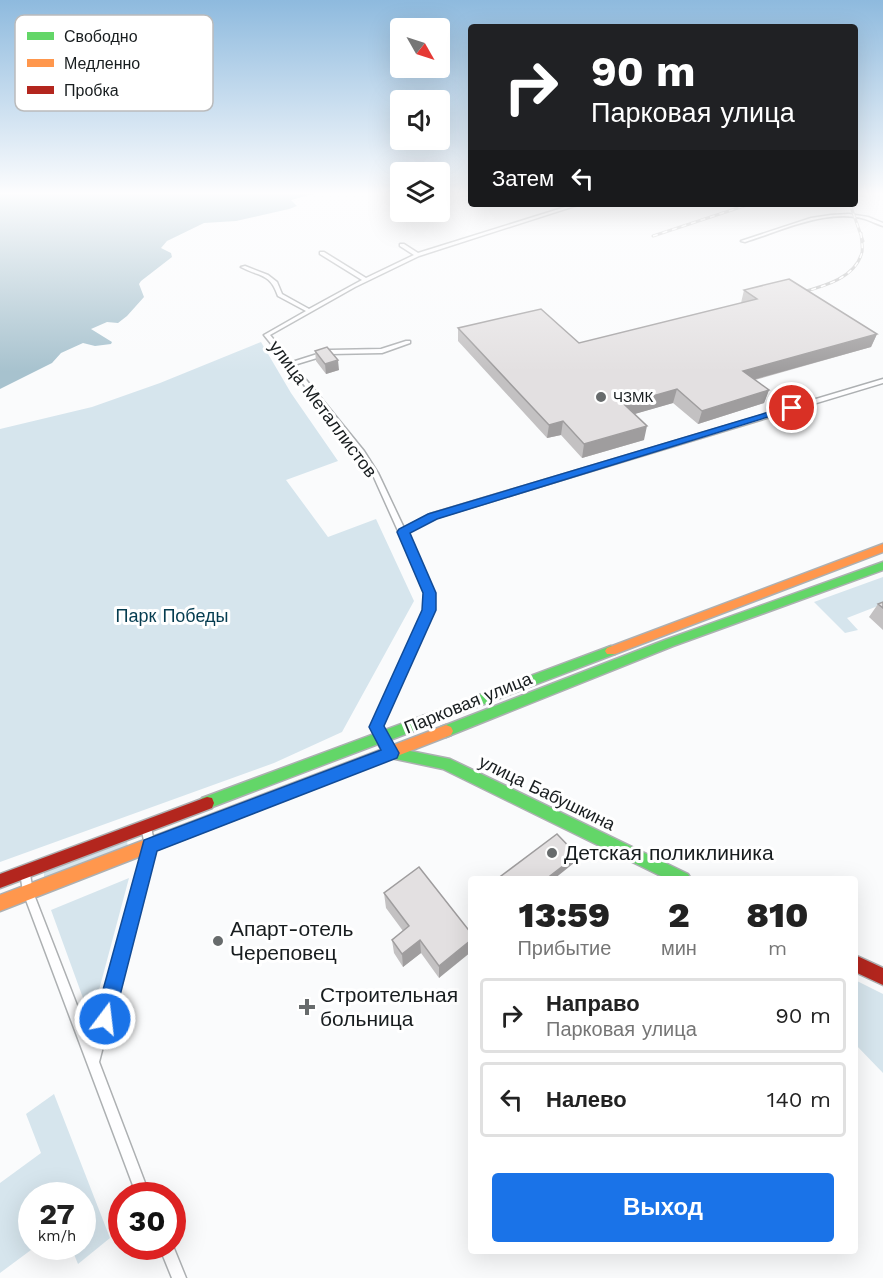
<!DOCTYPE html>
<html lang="ru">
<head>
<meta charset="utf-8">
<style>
	:root { --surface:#fff; --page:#f6f6f6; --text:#222; --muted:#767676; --line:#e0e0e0; --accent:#1a73e8 }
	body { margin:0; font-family:"Work Sans",sans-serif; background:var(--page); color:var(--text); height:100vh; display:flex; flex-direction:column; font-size:22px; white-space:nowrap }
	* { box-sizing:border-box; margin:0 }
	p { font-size:20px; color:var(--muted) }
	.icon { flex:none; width:33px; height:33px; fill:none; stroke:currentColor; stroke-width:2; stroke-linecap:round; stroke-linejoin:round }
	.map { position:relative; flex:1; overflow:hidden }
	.side { position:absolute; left:468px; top:876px; width:390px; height:378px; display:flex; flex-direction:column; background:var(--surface); border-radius:6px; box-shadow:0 6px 24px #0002 }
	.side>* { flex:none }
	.guide { position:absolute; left:468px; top:24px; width:390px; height:183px; border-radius:6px; box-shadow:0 6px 24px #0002; background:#202124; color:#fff; overflow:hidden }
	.needle { width:39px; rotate:129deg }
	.fabs { position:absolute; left:390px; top:18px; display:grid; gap:12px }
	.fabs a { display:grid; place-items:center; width:60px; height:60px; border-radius:6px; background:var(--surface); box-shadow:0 6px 24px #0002; font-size:30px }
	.speed { position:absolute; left:18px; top:1182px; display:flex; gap:12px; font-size:30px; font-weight:700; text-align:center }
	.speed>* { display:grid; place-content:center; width:78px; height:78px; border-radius:50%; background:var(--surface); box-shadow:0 6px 24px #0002; line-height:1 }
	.speed small { font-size:15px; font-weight:400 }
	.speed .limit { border:9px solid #d22; background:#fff; color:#111 }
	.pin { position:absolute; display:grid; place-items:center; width:51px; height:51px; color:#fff; margin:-26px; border:3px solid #fff; border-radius:50%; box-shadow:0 2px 6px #0007 }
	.me { position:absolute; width:66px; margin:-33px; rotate:15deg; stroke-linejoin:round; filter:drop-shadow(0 0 4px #0008) }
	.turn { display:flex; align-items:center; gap:21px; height:126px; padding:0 24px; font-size:27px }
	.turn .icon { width:78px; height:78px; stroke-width:2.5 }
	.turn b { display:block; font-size:42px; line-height:51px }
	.then { display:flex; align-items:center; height:57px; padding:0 24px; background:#0003; gap:12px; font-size:22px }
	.eta { display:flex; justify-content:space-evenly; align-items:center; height:102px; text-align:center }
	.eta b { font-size:36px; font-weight:800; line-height:42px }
	.button { display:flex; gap:12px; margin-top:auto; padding:12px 24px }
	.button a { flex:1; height:69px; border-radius:6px; background:var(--accent); color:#fff; font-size:24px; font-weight:800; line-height:69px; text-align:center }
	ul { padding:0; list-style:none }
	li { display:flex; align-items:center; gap:18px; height:75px; margin:0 12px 9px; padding:0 12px; border:3px solid var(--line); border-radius:6px }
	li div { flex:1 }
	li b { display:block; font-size:22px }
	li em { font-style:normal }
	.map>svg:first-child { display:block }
	.green { fill:#d6e5ed }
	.water { fill:#a7c2ce }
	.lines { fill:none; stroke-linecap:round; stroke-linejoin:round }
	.street-casing { stroke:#adb0b2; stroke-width:3 }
	.fast-casing { stroke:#adb0b2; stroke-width:3 }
	.slow-casing { stroke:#adb0b2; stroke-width:3 }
	.jam-casing { stroke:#adb0b2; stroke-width:3 }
	.street { fill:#fefeff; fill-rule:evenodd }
	.fast { fill:#63d668; fill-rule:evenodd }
	.slow { fill:#ff974d; fill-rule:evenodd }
	.jam { fill:#b3261e; fill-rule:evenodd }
	.rail-casing { stroke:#bebfbf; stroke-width:3 }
	.rail { stroke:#fff; stroke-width:1.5; stroke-dasharray:5; stroke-linecap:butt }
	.wall { fill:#c3c1c2 }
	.shaded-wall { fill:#9f9d9e }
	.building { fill:#e3e0e1; stroke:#9f9d9e; stroke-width:1.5 }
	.route { fill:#1a73e8; stroke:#114b97; stroke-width:1.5 }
	.poi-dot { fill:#676b6c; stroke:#fff; stroke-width:2 }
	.labels { text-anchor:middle; stroke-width:6; stroke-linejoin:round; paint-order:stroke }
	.far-poi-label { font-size:15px; fill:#181d1f; stroke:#fff; text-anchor:start }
	.street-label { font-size:18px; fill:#181d1f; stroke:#fff }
	.park-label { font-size:18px; fill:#053c50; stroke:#fff }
	.near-poi-label { font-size:21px; fill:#181d1f; stroke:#fff; text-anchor:start }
	.key { fill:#fff; stroke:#babbbc; stroke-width:1.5 }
	.key-label { font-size:16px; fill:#181d1f }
</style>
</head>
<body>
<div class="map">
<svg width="883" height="1278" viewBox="0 0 883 1278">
	<rect width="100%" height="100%" fill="#fafbfc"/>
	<path class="green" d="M 261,342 L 291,393 L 338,461 L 286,480 L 328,537 L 376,519 L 414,601 L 342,732 L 274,763 L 0,862 L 0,429 L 92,407 L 160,383 Z
		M 883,577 L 883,604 L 847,618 L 858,630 L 845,633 L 814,602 Z
		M 127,841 L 128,847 L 44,879 L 44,872 Z
		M 129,878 L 91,1020 L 51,910 Z
		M 855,980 L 883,994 L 883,1073 L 855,1044 Z
		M 54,1094 L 110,1238 L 78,1264 L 71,1247 L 82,1246 L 82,1196 L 32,1196 L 32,1246 L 35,1247 L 0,1273 L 0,1183 L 41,1153 L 26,1114 Z"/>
	<path class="water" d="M 0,193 L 317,193 L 291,200 L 297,206 L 289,209 L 236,221 L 204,223 L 167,241 L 161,248 L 171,253 L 172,257 L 141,281 L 139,284 L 144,297 L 127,316 L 118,323 L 107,322 L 91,329 L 112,342 L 111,344 L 95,346 L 83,343 L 61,353 L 52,363 L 0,389 Z"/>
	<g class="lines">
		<g class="street-casing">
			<path id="street" d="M 575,204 L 581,204 L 419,256 L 355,287 L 270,335 L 292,362 L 330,350 L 381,349 L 406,341 L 410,341 L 410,343 L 382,353 L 330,354 L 294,365 L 364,451 L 378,473 L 404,528 L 430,514 L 883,379 L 883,383 L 436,518 L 406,533 L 434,593 L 433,610 L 381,727 L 386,737 L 384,740 L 381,741 L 378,740 L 371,727 L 425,610 L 426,593 L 372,473 L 358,452 L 264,335 L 306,311 L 278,296 C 270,272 259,277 241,267 L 245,266 L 268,275 L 277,282 L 282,294 L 309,309 L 362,280 L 320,254 L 320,252 L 324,252 L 366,278 L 414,255 L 400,246 L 400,244 L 404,244 L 418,253 Z
				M 849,214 L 868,217 L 883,223 L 883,226 C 877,224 871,221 865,219 C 827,208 781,231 745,242 L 741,241 L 811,218 L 831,215 Z
				M 146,821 L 150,823 L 155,846 L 99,1062 L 150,1196 L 137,1196 L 23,892 L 20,872 L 21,868 L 25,867 L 29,868 L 33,892 L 92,1044 L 145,846 L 141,826 L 142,823 Z
				M 172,1245 L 173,1246 L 186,1278 L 172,1278 L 159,1246 L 172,1246 Z"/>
		</g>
		<g class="fast-casing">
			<path id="fast" d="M 883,562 L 883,570 L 673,646 L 451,735 L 446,737 L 441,735 L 439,731 L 441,727 L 665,640 Z
				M 611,646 L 615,648 L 617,651 L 615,654 L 390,740 L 395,748 L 450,759 L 688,874 L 691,879 L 667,879 L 443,769 L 386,757 L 378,744 L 207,809 L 202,808 L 200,803 L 202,798 Z"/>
		</g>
		<g class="slow-casing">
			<path id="slow" d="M 883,544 L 883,552 L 615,654 L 607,654 L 605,651 L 607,648 Z
				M 446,725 L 451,727 L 453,731 L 451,735 L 0,911 L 0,895 Z"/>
		</g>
		<g class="jam-casing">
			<path id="jam" d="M 207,797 L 212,798 L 214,803 L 212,808 L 0,888 L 0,874 Z
				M 855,955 L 883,968 L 883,985 L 855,972 Z"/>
		</g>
		<use href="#street" class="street"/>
		<use href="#fast" class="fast"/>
		<use href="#slow" class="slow"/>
		<use href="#jam" class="jam"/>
		<g class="rail-casing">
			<path id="rail" d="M 850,204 L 863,241
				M 653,236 L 750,204
				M 792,295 C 816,288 855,281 862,252 C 863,246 861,239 861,233"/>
		</g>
		<use href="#rail" class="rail"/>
	</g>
	<path class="wall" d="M 744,290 L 877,334 L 871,347 L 755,380 L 769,390 L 764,403 L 698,424 L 673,403 L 634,414 L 644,440 L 582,458 L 561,435 L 547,438 L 458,341 L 458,328 L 579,343 L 741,303 Z
		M 315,351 L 339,370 L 326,374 L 316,361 Z
		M 883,602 L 883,630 L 869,617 L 878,604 Z
		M 384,893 L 471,933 L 439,978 L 421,953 L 403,967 L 394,953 L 392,940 L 403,931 L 386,908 Z
		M 471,898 L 471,909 L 469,907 L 470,899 Z"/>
	<path class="shaded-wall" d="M 877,334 L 871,347 L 738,384 L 743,371 Z
		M 338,360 L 339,370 L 326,374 L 325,364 Z
		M 677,389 L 673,403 L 621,418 L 624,404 Z
		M 769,390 L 764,403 L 698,424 L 702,411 Z
		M 563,421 L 561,435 L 547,438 L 549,425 Z
		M 647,426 L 644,440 L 582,458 L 584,444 Z
		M 577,855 L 574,863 L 554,879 L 546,879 Z
		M 420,940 L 421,953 L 403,967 L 402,954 Z
		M 471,940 L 471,952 L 439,978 L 439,966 Z"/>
	<path class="building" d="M 789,279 L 877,334 L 743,371 L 769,390 L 702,411 L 677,389 L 624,404 L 647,426 L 584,444 L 563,421 L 549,425 L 458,328 L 541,309 L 579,343 L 757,299 L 744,290 Z
		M 327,347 L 338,360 L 325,364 L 315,351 Z
		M 883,602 L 883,608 L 878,604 Z
		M 557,834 L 577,855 L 546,879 L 497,879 Z
		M 419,867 L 471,933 L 471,940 L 439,966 L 420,940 L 402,954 L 392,940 L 409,926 L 384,893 Z"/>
	<linearGradient id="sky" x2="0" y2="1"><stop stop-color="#8ebade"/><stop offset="0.52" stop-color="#fdfdfe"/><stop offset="1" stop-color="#fdfdfe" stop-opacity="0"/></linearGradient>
	<rect width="883" height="372" fill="url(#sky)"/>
	<path class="route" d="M 789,406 L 797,408 L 437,519 L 410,533 L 436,593 L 436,610 L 384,726 L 399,753 L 397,758 L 157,851 L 114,1019 L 111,1026 L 105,1029 L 98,1026 L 95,1019 L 144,840 L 381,750 L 369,727 L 422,610 L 423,593 L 397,532 L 399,529 L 428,514 Z"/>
	<g class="poi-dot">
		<circle cx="601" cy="397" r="6"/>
		<circle cx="552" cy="853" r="6"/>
		<circle cx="218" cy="941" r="6"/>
		<path d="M304 998h6v6h6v6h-6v6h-6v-6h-6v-6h6z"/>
	</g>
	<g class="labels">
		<g class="far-poi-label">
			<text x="613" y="402">ЧЗМК</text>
		</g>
		<g class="street-label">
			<text transform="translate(323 409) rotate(53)" y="6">улица Металлистов</text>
			<text transform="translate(468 703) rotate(-22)" y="6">Парковая улица</text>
			<text transform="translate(547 793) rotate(26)" y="6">улица Бабушкина</text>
		</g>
		<g class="park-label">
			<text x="172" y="622">Парк Победы</text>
		</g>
		<g class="near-poi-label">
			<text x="564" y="860">Детская поликлиника</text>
			<text x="230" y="936">Апарт-отель<tspan x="230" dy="24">Череповец</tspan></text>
			<text x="320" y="1002">Строительная<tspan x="320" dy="24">больница</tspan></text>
		</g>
	</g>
	<rect x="15" y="15" width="198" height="96" rx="9" class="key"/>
	<rect x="27" y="32" width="27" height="8" fill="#63d668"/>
	<rect x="27" y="59" width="27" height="8" fill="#ff974d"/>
	<rect x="27" y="86" width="27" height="8" fill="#b3261e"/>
	<g class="key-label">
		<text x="64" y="42">Свободно</text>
		<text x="64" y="69">Медленно</text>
		<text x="64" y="96">Пробка</text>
	</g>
</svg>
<div class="fabs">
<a><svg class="needle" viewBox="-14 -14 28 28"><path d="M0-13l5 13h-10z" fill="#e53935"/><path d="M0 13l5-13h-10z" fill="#767676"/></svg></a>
<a><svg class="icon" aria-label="sound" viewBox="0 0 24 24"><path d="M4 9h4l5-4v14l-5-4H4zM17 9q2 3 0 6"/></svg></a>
<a><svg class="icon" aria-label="layers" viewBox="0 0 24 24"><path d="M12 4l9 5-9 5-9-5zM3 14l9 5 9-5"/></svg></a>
</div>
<div class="speed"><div>27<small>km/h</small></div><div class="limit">30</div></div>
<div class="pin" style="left:792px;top:408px;background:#d93025"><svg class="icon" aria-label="arrive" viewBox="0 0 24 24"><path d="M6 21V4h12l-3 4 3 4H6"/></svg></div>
<svg class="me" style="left:105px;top:1019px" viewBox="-20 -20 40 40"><circle r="17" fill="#1a73e8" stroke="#fff" stroke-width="3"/><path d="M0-11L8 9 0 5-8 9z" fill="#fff"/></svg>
<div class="guide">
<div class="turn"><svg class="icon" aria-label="right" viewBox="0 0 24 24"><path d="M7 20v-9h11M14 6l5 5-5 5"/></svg><div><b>90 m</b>Парковая улица</div></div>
<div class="then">Затем<svg class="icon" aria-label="left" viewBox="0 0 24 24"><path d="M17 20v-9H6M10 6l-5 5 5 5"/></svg></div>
</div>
<section class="side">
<div class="eta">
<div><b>13:59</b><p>Прибытие</p></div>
<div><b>2</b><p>мин</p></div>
<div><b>810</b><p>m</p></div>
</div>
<ul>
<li><svg class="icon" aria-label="right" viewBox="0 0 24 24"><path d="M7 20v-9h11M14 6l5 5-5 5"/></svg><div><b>Направо</b><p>Парковая улица</p></div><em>90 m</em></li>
<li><svg class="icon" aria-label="left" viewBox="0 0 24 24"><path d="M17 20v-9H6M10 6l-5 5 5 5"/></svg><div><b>Налево</b></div><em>140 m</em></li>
</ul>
<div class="button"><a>Выход</a></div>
</section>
</div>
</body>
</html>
